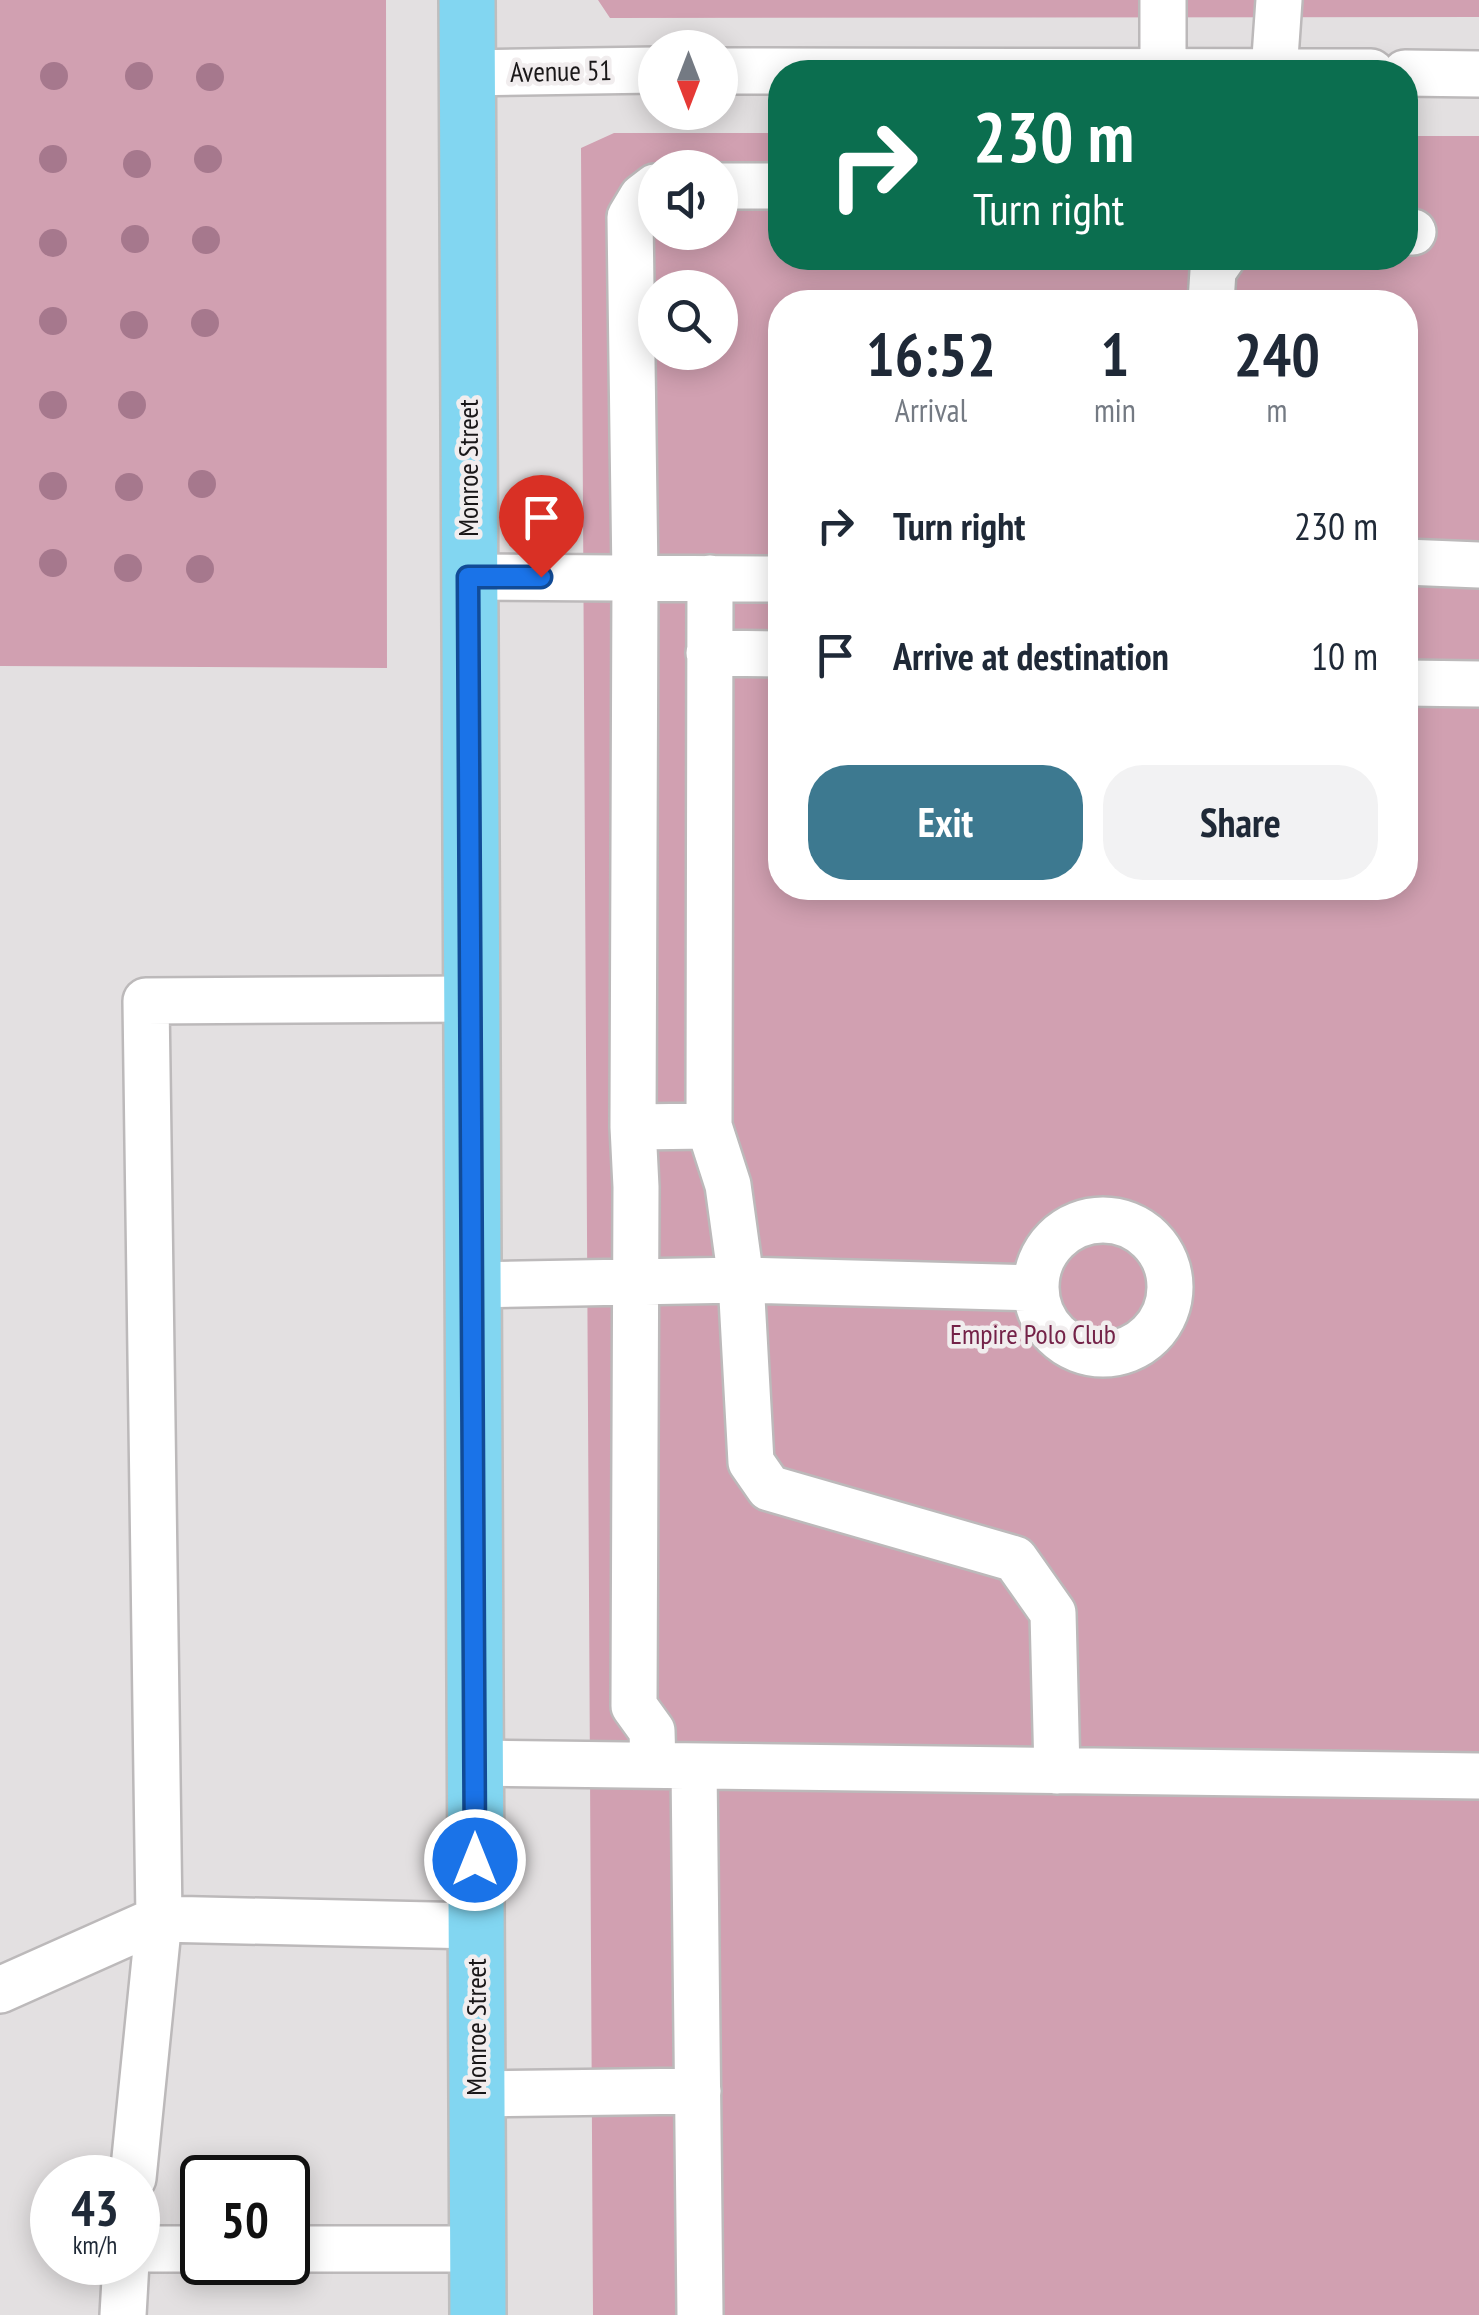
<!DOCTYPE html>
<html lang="en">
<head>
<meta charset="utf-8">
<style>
	:root { --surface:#fff; --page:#f2f2f3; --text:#1f2937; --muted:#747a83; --accent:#3d7990 }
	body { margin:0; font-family:"PT Sans Narrow",sans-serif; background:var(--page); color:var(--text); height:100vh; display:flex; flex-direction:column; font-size:38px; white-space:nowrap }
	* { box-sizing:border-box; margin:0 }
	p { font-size:32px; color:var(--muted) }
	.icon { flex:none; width:55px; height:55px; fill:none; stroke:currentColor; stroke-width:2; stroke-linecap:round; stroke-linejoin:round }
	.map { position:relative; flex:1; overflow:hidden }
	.side { position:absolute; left:768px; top:290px; width:650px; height:610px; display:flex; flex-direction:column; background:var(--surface); border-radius:40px; box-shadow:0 5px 25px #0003 }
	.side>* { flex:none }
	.hud { position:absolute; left:768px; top:60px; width:650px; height:210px; border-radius:40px; box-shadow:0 5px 25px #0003; background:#0b6e4f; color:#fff; overflow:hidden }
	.needle { width:65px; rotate:180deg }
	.fabs { position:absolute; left:638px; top:30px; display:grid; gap:20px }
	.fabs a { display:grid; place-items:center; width:100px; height:100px; border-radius:50%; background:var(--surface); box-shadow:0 5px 25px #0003; font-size:50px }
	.speed { position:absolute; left:30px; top:2155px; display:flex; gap:20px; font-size:50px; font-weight:700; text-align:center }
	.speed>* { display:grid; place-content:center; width:130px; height:130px; border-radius:50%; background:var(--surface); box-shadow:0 5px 25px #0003; line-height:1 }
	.speed small { font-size:25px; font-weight:400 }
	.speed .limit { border:5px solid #111; border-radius:15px; background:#fff; color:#111 }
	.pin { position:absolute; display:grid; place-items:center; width:85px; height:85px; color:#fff; margin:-102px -42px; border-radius:50% 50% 50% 0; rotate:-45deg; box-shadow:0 0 10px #0007 }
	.pin .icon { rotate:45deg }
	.me { position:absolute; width:110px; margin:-55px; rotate:0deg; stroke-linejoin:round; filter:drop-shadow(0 0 8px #0008) }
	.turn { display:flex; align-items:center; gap:35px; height:210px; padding:0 40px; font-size:45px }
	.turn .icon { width:130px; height:130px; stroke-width:2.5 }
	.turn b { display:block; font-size:70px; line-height:85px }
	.eta { display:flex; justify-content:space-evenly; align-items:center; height:170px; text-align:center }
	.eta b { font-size:60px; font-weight:600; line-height:70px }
	.action { display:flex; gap:20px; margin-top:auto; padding:20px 40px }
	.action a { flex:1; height:115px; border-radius:40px; background:var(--accent); color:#fff; font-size:40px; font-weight:600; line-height:115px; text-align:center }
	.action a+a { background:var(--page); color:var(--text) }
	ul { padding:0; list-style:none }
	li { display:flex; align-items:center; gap:30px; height:130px; padding:0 40px }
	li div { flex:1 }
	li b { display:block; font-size:38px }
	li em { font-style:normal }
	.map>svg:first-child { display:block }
	.green { fill:#d1a0b1; fill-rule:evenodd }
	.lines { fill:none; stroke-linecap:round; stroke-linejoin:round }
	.minor-casing { stroke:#bcb9ba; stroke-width:50 }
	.major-casing { stroke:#bfbebe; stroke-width:60 }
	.minor { stroke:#fff; stroke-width:45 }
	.major { stroke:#82d6f1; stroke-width:55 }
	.tree { fill:#a6788d }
	.route-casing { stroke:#114b97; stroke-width:25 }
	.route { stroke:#1a73e8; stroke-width:18 }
	.labels { text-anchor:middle; stroke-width:9; stroke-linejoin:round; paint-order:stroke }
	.street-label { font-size:28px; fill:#191718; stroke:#f1edee }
	.park-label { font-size:28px; fill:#742248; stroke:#f1edee }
</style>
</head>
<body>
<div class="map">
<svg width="1479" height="2315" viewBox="0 0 1479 2315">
	<rect width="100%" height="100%" fill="#e3e0e1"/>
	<path class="green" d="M 0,0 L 386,0 L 387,668 L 0,666 Z
		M 598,0 L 1479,0 L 1479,17 L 610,18 Z
		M 614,133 L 780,133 L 780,258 L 1405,258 L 1405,136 L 1479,136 L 1479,2315 L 593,2315 L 581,148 ZM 655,168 L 720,168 L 720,232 L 655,232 ZM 655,288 L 720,288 L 720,352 L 655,352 ZM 780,302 L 1405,302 L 1405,888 L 780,888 Z"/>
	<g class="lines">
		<g class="minor-casing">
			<path id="minor" d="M 1163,0 L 1163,71
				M 720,71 L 1371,72
				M 1274,72 L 1279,0
				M 466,73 L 655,70
				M 1405,73 L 1479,74
				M 720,186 L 780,186
				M 655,187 L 642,197 L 630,217 L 635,577 L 633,1127 L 709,1126
				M 1405,232 L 1413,232
				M 1211,302 L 1213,271 L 1222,258
				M 1405,562 L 1479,565
				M 468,577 L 780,579
				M 710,578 L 709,1126 L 728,1185 L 741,1280 L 751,1462 L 769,1488 L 1015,1559 L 1053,1613 L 1057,1771
				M 709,653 L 780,654
				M 1405,683 L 1479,684
				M 633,1127 L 636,1187 L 634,1706 L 652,1731 L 653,1765
				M1036 1287a67 67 0 1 1 134 0a67 67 0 1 1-134 0Z
				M 472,1285 L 741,1280 L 1036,1288
				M 475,1763 L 1479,1776
				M 694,1766 L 700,2315
				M 0,1990 L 159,1919 L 146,1001 L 471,999
				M 476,2094 L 698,2091
				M 133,2178 L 159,1919 L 476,1926
				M 138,2249 L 202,2249
				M 288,2249 L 477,2249
				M 123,2315 L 126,2262"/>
		</g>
		<g class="major-casing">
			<path id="major" d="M 467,0 L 478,2315"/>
		</g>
		<use href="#minor" class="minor"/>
		<use href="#major" class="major"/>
	</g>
	<g class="tree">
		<circle cx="54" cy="76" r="14"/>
		<circle cx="139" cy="76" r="14"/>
		<circle cx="210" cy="77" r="14"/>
		<circle cx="53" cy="159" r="14"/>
		<circle cx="208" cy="159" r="14"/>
		<circle cx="137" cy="164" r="14"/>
		<circle cx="135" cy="239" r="14"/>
		<circle cx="206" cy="240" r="14"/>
		<circle cx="53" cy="243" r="14"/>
		<circle cx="53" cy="321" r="14"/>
		<circle cx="205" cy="323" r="14"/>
		<circle cx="134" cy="325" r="14"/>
		<circle cx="53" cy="405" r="14"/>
		<circle cx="132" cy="405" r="14"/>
		<circle cx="202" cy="484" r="14"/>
		<circle cx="53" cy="486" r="14"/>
		<circle cx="129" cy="487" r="14"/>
		<circle cx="53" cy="563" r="14"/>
		<circle cx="128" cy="568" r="14"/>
		<circle cx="200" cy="569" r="14"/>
	</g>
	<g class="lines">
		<g class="route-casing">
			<path id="route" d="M 475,1860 L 468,577 L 541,577"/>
		</g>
		<use href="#route" class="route"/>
	</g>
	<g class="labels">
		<g class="street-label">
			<text transform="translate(561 71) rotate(-1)" y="10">Avenue 51</text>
			<text transform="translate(468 468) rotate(-90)" y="10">Monroe Street</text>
			<text transform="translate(476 2027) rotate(-90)" y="10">Monroe Street</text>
		</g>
		<g class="park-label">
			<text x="1033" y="1344">Empire Polo Club</text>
		</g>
	</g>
</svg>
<div class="fabs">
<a><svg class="needle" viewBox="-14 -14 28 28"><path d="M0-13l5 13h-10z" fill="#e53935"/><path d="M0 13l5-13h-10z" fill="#747a83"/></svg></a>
<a><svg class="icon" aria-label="sound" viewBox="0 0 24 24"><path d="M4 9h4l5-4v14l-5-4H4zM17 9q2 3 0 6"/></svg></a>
<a><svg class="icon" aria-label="search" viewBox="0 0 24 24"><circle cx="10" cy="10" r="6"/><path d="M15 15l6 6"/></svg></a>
</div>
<div class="speed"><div>43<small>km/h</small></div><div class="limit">50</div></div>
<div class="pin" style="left:541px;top:577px;background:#d93025"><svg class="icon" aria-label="arrive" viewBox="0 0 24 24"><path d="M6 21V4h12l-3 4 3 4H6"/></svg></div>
<svg class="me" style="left:475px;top:1860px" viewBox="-20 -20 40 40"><circle r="17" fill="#1a73e8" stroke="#fff" stroke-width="3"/><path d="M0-11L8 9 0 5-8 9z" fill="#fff"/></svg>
<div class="hud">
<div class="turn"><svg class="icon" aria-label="right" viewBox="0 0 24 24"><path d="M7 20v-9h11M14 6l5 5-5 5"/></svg><div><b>230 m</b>Turn right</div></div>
</div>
<section class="side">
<div class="eta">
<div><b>16:52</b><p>Arrival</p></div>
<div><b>1</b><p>min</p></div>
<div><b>240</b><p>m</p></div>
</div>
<ul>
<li><svg class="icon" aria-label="right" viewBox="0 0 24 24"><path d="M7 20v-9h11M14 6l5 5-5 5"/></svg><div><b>Turn right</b></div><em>230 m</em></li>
<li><svg class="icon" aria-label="arrive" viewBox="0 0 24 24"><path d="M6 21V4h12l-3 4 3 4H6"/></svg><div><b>Arrive at destination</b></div><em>10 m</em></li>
</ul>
<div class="action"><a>Exit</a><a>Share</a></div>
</section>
</div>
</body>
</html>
